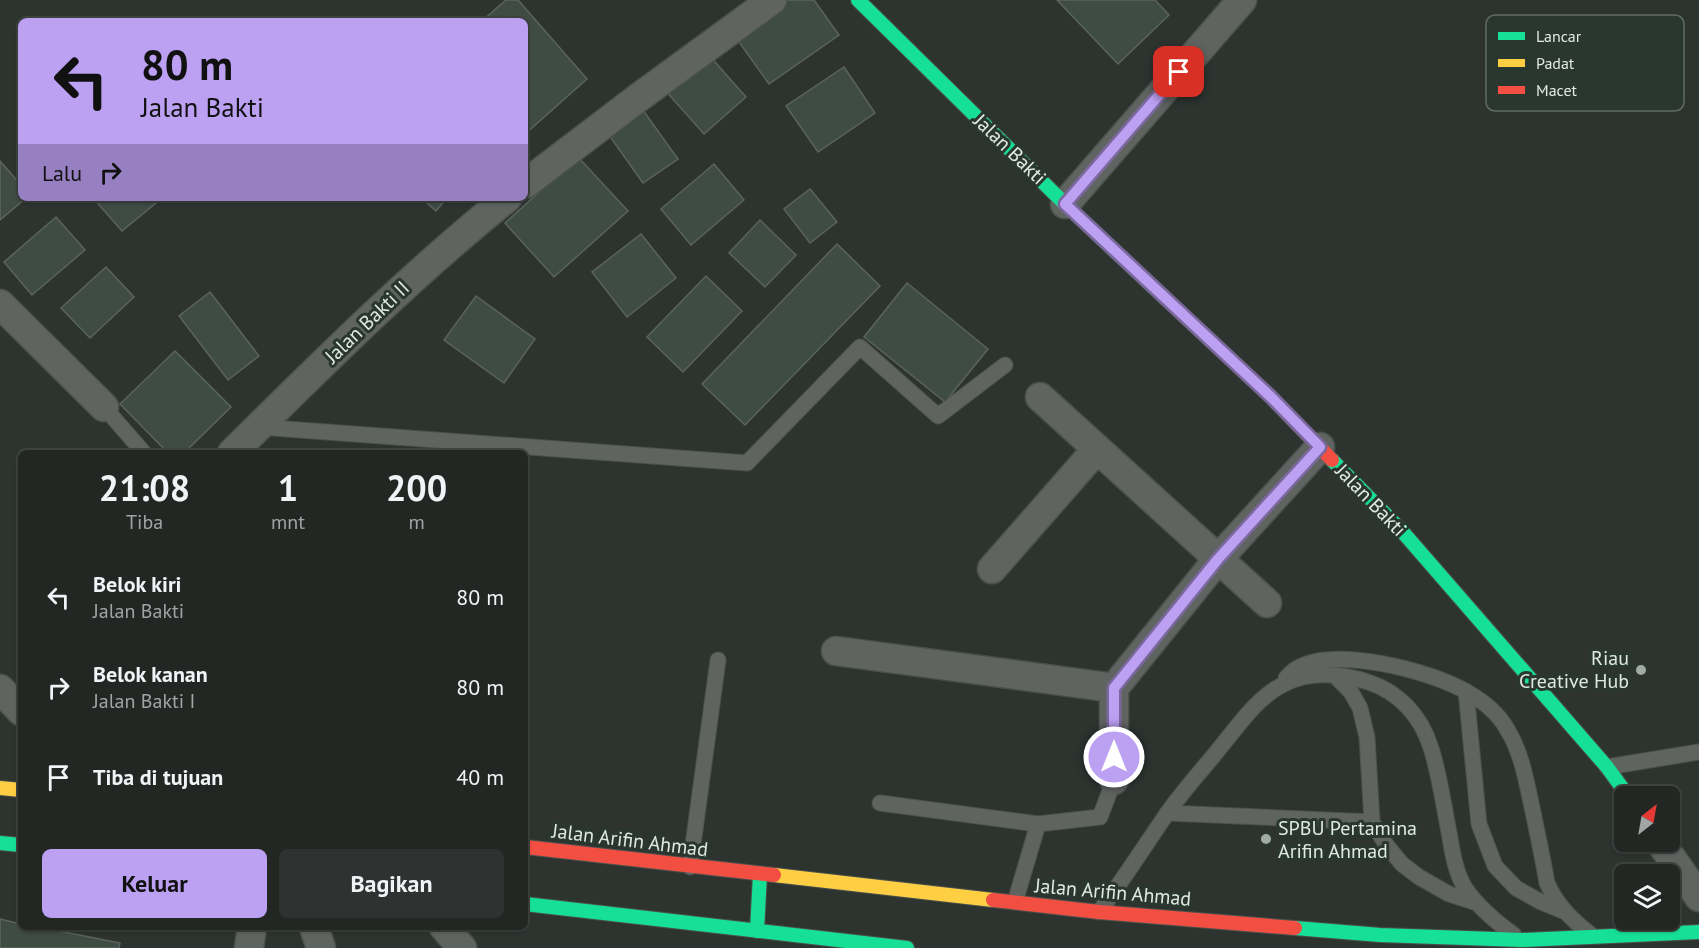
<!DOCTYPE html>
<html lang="id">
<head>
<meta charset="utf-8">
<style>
	:root { --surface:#222724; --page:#2e3331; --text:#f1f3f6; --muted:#a2a5a6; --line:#3f4441; --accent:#bca0f2 }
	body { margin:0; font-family:"PT Sans",sans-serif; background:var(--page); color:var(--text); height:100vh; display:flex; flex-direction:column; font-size:22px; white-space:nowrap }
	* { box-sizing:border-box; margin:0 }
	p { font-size:20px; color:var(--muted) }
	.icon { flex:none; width:33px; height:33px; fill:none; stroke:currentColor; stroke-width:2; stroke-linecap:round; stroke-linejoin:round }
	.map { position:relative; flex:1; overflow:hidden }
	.drawer { position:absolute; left:18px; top:450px; width:510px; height:480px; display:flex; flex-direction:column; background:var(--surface); border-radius:9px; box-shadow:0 2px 4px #0004,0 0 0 2px var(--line) }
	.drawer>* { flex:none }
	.banner { position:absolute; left:18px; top:18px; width:510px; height:183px; border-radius:9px; box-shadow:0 2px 4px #0004,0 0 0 2px var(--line); background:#bca0f2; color:#111; overflow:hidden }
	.needle { width:39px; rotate:31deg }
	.fabs { position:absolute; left:1614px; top:786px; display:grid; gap:12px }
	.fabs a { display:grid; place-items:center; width:66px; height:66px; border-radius:9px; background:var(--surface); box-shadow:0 2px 4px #0004,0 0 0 2px var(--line); font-size:30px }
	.pin { position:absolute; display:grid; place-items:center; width:51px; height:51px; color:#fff; margin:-26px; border-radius:12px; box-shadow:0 3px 9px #0006 }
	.me { position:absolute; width:66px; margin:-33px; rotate:0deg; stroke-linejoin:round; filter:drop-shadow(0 0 4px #0008) }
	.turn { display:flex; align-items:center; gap:21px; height:126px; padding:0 24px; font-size:27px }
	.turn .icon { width:78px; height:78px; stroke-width:2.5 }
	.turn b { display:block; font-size:42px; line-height:51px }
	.then { display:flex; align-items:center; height:57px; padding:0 24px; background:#0003; gap:12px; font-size:22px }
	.eta { display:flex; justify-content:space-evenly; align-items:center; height:102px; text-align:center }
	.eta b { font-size:36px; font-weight:800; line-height:42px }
	.action { display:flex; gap:12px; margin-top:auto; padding:12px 24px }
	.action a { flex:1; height:69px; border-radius:9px; background:var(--accent); color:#111; font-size:24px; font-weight:800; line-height:69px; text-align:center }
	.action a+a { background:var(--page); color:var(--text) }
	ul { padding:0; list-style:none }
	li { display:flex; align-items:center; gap:18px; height:90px; padding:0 24px }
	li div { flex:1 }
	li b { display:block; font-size:22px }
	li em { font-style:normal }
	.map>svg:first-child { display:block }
	.building { fill:#3e4c44; stroke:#5c635f; stroke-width:1.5 }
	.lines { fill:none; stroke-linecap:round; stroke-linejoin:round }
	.lane-casing { stroke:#4a514d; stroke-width:17 }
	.street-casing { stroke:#4a514d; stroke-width:31 }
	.fast-casing { stroke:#4a514d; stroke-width:16 }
	.slow-casing { stroke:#4a514d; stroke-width:16 }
	.jam-casing { stroke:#4a514d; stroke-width:16 }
	.lane { stroke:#606461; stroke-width:15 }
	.street { stroke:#606461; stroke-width:28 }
	.fast { stroke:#16e098; stroke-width:14 }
	.slow { stroke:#ffcf43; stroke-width:14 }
	.jam { stroke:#f24e42; stroke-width:14 }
	.route-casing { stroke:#7a689d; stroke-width:15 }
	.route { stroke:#bca0f2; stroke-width:10 }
	.poi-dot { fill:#a1aaa4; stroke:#2a372f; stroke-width:2 }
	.labels { text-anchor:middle; stroke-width:6; stroke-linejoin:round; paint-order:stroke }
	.street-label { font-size:20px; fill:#e0e9e3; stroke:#2a372f }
	.poi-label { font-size:20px; fill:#e0e9e3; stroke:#2a372f; text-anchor:end }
	.key { fill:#2a372f; stroke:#616c65; stroke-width:1.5 }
	.key-label { font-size:16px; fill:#e0e9e3 }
</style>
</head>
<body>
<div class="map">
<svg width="1699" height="948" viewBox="0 0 1699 948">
	<rect width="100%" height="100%" fill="#2d3430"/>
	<path class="building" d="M 506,0 L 518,0 L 587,79 L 525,134 L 525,21 L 482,21 Z
		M 784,0 L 814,0 L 839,35 L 769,84 L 734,35 Z
		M 1057,0 L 1155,0 L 1169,15 L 1118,64 Z
		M 707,53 L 746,97 L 704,134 L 664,89 Z
		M 844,67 L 875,113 L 818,152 L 786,106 Z
		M 640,106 L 678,159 L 643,183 L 606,131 Z
		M 578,157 L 628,211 L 554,277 L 505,223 Z
		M 0,161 L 21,185 L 21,198 L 26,198 L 0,220 Z
		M 714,164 L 744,200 L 691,245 L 661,209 Z
		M 810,189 L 837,222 L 810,243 L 784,209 Z
		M 93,198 L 162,198 L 122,231 Z
		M 421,198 L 447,198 L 436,211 Z
		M 56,217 L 85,250 L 32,295 L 4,262 Z
		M 760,220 L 796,255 L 765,287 L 729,253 Z
		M 641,234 L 676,278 L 627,317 L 592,272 Z
		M 837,244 L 880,286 L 745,425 L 702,384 Z
		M 106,267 L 134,297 L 90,338 L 61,308 Z
		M 706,276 L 742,311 L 683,372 L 647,337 Z
		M 907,283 L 988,349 L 945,402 L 864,337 Z
		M 210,292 L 259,356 L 228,380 L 179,316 Z
		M 476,296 L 535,339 L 504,383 L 444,340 Z
		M 175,351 L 231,407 L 184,453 L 168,453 L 120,404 Z
		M 0,919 L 21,924 L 21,927 L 39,927 L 120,943 L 119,948 L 0,948 Z"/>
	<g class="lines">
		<g class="lane-casing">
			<path id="lane" d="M 104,407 L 144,453
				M 259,427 L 747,463 L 860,347 L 938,416 L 1005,365
				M 1334,675 L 1351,692 L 1360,708 L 1367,737 L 1372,822 L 1387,846 L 1402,864 L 1419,877 L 1449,894 L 1477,903
				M 1286,678 C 1289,675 1292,671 1296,669 C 1334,645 1431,671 1467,692 C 1483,701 1498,713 1507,729 C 1520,750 1525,774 1530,798 C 1536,826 1542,854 1547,883 C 1557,905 1571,919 1590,934
				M 1466,691 L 1479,824 L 1495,866 L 1516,888 L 1541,902 L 1563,911
				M 1607,767 L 1699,752
				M 880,803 L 1038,824 L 1100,817 L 1114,780
				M 1167,813 L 1372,822
				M 690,867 L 718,660
				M 1015,902 L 1038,824
				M 1099,912 C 1123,880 1144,847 1166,815 C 1183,790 1205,767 1223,744 C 1241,722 1258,697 1284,684 C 1309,671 1341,673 1368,682 C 1399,692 1421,716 1431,748 C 1439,773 1443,801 1448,827 C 1452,848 1454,870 1465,888 C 1478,907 1496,922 1514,935"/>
		</g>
		<g class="street-casing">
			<path id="street" d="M 525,184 L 638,98 L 772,0
				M 1065,204 L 1242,0
				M 0,304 L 104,407
				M 1040,397 L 1267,603
				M 232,453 C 321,365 410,276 507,198
				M 992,569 L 1097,449
				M 836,651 L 1114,688 L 1218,559 L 1320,447
				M 1114,688 L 1114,780
				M 0,689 L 21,711
				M 1660,842 L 1699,897
				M 314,927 L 321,948
				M 444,927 L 462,948
				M 249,948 L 252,927"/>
		</g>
		<g class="fast-casing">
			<path id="fast" d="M 858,0 L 1065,204 L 1165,298
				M 1332,460 L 1401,530 L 1607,767 L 1628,796
				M 0,843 L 21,845
				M 525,904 L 907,948
				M 1295,928 L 1380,935 L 1522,940 L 1699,932
				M 757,931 L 760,874"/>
		</g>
		<g class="slow-casing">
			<path id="slow" d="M 0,788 L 21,790
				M 774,875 L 993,900"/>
		</g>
		<g class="jam-casing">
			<path id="jam" d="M 1165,298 L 1271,397 L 1332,460
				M 525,847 L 774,875
				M 993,900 L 1099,912 L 1295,928"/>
		</g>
		<use href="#lane" class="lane"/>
		<use href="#street" class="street"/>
		<use href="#fast" class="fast"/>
		<use href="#slow" class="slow"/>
		<use href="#jam" class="jam"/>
	</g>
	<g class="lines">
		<g class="route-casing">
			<path id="route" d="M 1114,757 L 1114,688 L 1218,559 L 1320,447 L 1271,397 L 1065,204 L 1179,72"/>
		</g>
		<use href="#route" class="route"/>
	</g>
	<g class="poi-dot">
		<circle cx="1641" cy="670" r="6"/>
		<circle cx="1266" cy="839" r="6"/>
	</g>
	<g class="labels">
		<g class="street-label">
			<text transform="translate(1010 149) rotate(44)" y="7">Jalan Bakti</text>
			<text transform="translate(367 322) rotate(-44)" y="7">Jalan Bakti II</text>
			<text transform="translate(1371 500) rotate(46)" y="7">Jalan Bakti</text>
			<text transform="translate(630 840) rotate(7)" y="7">Jalan Arifin Ahmad</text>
			<text transform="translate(1113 892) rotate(5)" y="7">Jalan Arifin Ahmad</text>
		</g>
		<g class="poi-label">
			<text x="1629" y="665">Riau<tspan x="1629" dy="23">Creative Hub</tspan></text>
			<text x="1278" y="835" text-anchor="start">SPBU Pertamina<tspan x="1278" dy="23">Arifin Ahmad</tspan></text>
		</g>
	</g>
	<rect x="1486" y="15" width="198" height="96" rx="9" class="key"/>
	<rect x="1498" y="32" width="27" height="8" fill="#16e098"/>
	<rect x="1498" y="59" width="27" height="8" fill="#ffcf43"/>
	<rect x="1498" y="86" width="27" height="8" fill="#f24e42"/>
	<g class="key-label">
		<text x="1536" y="42">Lancar</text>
		<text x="1536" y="69">Padat</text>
		<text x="1536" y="96">Macet</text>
	</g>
</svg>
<div class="fabs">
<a><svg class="needle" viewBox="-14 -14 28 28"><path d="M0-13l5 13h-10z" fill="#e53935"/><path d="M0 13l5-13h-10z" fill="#a2a5a6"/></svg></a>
<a><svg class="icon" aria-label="layers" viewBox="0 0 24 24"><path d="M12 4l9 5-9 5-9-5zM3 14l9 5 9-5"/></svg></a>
</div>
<div class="pin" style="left:1179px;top:72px;background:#d93025"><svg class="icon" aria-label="arrive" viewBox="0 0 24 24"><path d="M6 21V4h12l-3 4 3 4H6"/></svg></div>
<svg class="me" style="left:1114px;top:757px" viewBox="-20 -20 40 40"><circle r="17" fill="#bca0f2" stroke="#fff" stroke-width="3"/><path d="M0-11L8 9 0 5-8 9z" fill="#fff"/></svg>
<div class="banner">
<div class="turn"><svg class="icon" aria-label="left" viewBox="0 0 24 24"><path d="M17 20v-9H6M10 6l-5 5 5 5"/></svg><div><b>80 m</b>Jalan Bakti</div></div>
<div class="then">Lalu<svg class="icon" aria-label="right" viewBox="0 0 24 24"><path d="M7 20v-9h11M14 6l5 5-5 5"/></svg></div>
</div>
<section class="drawer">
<div class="eta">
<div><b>21:08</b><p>Tiba</p></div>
<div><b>1</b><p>mnt</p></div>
<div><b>200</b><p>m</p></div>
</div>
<ul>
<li><svg class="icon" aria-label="left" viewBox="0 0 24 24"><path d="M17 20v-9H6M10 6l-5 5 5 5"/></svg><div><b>Belok kiri</b><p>Jalan Bakti</p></div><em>80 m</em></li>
<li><svg class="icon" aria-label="right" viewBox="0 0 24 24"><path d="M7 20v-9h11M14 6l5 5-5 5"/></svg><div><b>Belok kanan</b><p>Jalan Bakti I</p></div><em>80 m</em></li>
<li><svg class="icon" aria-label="arrive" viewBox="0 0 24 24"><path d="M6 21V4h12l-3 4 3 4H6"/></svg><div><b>Tiba di tujuan</b></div><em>40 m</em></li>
</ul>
<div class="action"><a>Keluar</a><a>Bagikan</a></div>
</section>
</div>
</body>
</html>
